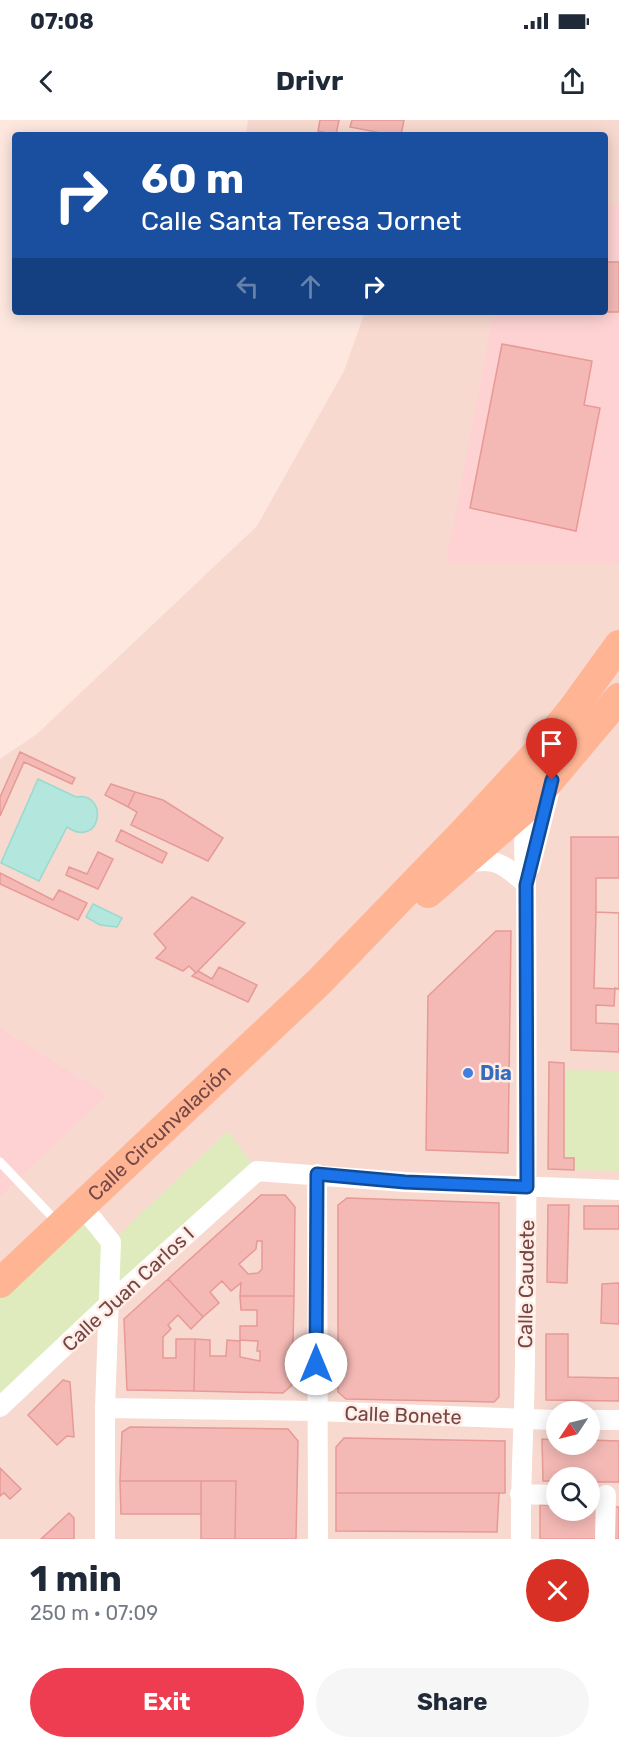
<!DOCTYPE html>
<html lang="en">
<head>
<meta charset="utf-8">
<style>
	:root { --surface:#fff; --page:#f6f6f7; --text:#1f2937; --muted:#747a83; --accent:#ee3d51 }
	body { margin:0; font-family:Rubik,sans-serif; background:var(--page); color:var(--text); height:100vh; display:flex; flex-direction:column; font-size:22px; white-space:nowrap }
	* { box-sizing:border-box; margin:0 }
	p { font-size:20px; color:var(--muted) }
	.icon { flex:none; width:33px; height:33px; fill:none; stroke:currentColor; stroke-width:2; stroke-linecap:round; stroke-linejoin:round }
	.map { position:relative; height:1419px; overflow:hidden }
	.details { display:flex; flex-direction:column; background:var(--surface); flex:1 }
	.details>* { flex:none }
	.guide { position:absolute; left:12px; top:12px; width:596px; height:183px; border-radius:6px; box-shadow:0 3px 15px #0003; background:#1a4fa0; color:#fff; overflow:hidden }
	.needle { width:39px; rotate:235deg }
	.buttons { position:absolute; left:546px; top:1281px; display:grid; gap:12px }
	.buttons a { display:grid; place-items:center; width:54px; height:54px; border-radius:50%; background:var(--surface); box-shadow:0 3px 15px #0003; font-size:30px }
	.pin { position:absolute; display:grid; place-items:center; width:51px; height:51px; color:#fff; margin:-62px -26px; border-radius:50% 50% 50% 0; rotate:-45deg; box-shadow:0 0 6px #0007 }
	.pin .icon { rotate:45deg }
	.me { position:absolute; width:66px; margin:-33px; rotate:0deg; stroke-linejoin:round; filter:drop-shadow(0 0 4px #0008) }
	.turn { display:flex; align-items:center; gap:21px; height:126px; padding:0 30px; font-size:27px }
	.turn .icon { width:78px; height:78px; stroke-width:2.5 }
	.turn b { display:block; font-size:42px; line-height:51px }
	.lanes { display:flex; align-items:center; height:57px; padding:0 30px; background:#0003; justify-content:center; gap:30px; direction:ltr }
	.lanes .off { opacity:.35 }
	.round { display:grid; place-items:center; flex:none; width:63px; height:63px; border-radius:32px; background:var(--page) }
	.headline { display:flex; align-items:center; justify-content:space-between; height:102px; padding:0 30px }
	h1 { font-size:36px; font-weight:700; line-height:45px }
	.cta { display:flex; gap:12px; margin-top:auto; padding:12px 30px }
	.cta a { flex:1; height:69px; border-radius:36px; background:var(--accent); color:#fff; font-size:24px; font-weight:700; line-height:69px; text-align:center }
	.cta a+a { background:var(--page); color:var(--text) }
	.status { display:flex; justify-content:space-between; align-items:center; height:42px; padding:0 30px; background:var(--surface); direction:ltr }
	.status svg { height:16px; fill:currentColor }
	header { display:flex; justify-content:space-between; align-items:center; height:78px; padding:0 30px; background:var(--surface); font-size:27px; font-weight:700 }
	.map>svg:first-child { display:block }
	.residential { fill:#f7d9d0; fill-rule:evenodd }
	.commercial { fill:#fed2d3 }
	.green { fill:#dfebbd }
	.water { fill:#b3e7dd; stroke:#99d9ce; stroke-width:1.5 }
	.building { fill:#f4b9b5; stroke:#e79995; stroke-width:1.5; fill-rule:evenodd }
	.lines { fill:none; stroke-linecap:round; stroke-linejoin:round }
	.lane { stroke:#fff; stroke-width:9 }
	.street { stroke:#fff; stroke-width:20 }
	.primary { stroke:#ffb494; stroke-width:30 }
	.route-casing { stroke:#114b97; stroke-width:15 }
	.route { stroke:#1a73e8; stroke-width:10 }
	.shop-dot { fill:#3f7fe0; stroke:#ffede6; stroke-width:2 }
	.labels { text-anchor:middle; stroke-width:5; stroke-linejoin:round; paint-order:stroke }
	.shop-label { font-size:20px; font-weight:bold; fill:#366cbe; stroke:#ffede6; text-anchor:start }
	.street-label { font-size:20px; fill:#744746; stroke:#ffede6 }
</style>
</head>
<body>
<div class="status"><b>07:08</b><svg viewBox="0 0 49 12"><path d="M0 12V9h3v3zM5 12V6h3v6zM10 12V3h3v9zM15 12V0h3v12zM26 1h20v11H26zM47 4h2v5h-2z"/></svg></div>
<header><svg class="icon" aria-label="back" viewBox="0 0 24 24"><path d="M15 5l-7 7 7 7"/></svg>Drivr<svg class="icon" aria-label="share" viewBox="0 0 24 24"><path d="M12 15V3M7 8l5-5 5 5M5 13v7h14v-7"/></svg></header>
<div class="map">
<svg width="619" height="1419" viewBox="0 0 619 1419">
	<rect width="100%" height="100%" fill="#fde7df"/>
	<path class="residential" d="M 248,0 L 619,0 L 619,1419 L 0,1419 L 0,639 L 37,614 L 257,406 L 344,251 L 365,192 L 604,192 L 604,15 L 246,15 ZM 556,1292 L 590,1292 L 590,1324 L 556,1324 ZM 556,1358 L 590,1358 L 590,1390 L 556,1390 Z"/>
	<path class="commercial" d="M 605,85 L 619,85 L 619,444 L 446,443 L 494,192 L 604,192 Z
		M 0,908 L 107,975 L 0,1076 Z"/>
	<path class="green" d="M 565,950 L 619,951 L 619,1051 L 574,1050 L 574,1038 L 564,1038 Z
		M 228,1011 L 257,1051 L 0,1287 L 0,1163 L 82,1086 L 111,1122 Z"/>
	<path class="water" d="M 38,659 L 76,677 C 109,671 102,730 67,707 L 39,761 L 1,743 Z
		M 93,784 L 122,798 L 117,807 L 100,805 L 86,797 Z"/>
	<path class="building" d="M 320,0 L 339,0 L 336,15 L 318,11 Z
		M 352,0 L 404,0 L 401,15 L 391,15 L 350,7 Z
		M 604,142 L 619,142 L 619,192 L 604,192 Z
		M 502,224 L 592,241 L 584,285 L 600,288 L 576,411 L 470,388 Z
		M 20,632 L 75,658 L 72,664 L 24,642 L 0,696 L 0,677 Z
		M 111,664 L 135,672 L 128,687 L 105,675 Z
		M 135,672 L 163,680 L 223,718 L 208,741 L 131,705 L 137,692 L 128,687 Z
		M 121,710 L 167,733 L 162,743 L 116,721 Z
		M 571,717 L 619,717 L 619,758 L 596,758 L 596,792 L 619,793 L 619,869 L 615,868 L 614,886 L 596,885 L 596,903 L 619,904 L 619,932 L 571,930 Z
		M 98,732 L 113,739 L 98,769 L 66,755 L 69,747 L 87,754 Z
		M 0,753 L 53,780 L 59,770 L 87,783 L 78,800 L 0,764 Z
		M 192,777 L 245,803 L 196,853 L 189,846 L 183,851 L 156,838 L 166,828 L 154,814 Z
		M 596,792 L 619,793 L 619,869 L 594,868 Z
		M 496,811 L 511,811 L 508,1033 L 426,1030 L 428,876 Z
		M 219,847 L 257,865 L 248,882 L 192,856 L 198,851 L 212,859 Z
		M 549,942 L 564,943 L 564,1038 L 574,1038 L 574,1050 L 548,1049 Z
		M 261,1075 L 285,1075 L 295,1087 L 294,1176 L 240,1176 L 241,1163 L 231,1171 L 222,1161 L 210,1172 L 219,1183 L 203,1197 L 168,1159 ZM 257,1121 L 262,1121 L 262,1149 L 258,1153 L 248,1154 L 239,1144 L 256,1129 Z
		M 347,1078 L 499,1083 L 499,1277 L 494,1282 L 346,1279 L 338,1272 L 338,1085 Z
		M 548,1085 L 569,1085 L 567,1163 L 547,1162 Z
		M 584,1086 L 619,1086 L 619,1109 L 584,1109 Z
		M 168,1159 L 203,1197 L 191,1209 L 178,1195 L 168,1205 L 171,1209 L 163,1217 L 163,1238 L 176,1238 L 176,1219 L 195,1219 L 194,1271 L 127,1270 L 124,1199 Z
		M 619,1163 L 619,1204 L 601,1203 L 602,1164 Z
		M 240,1176 L 294,1176 L 292,1265 L 283,1273 L 194,1271 L 195,1219 L 210,1220 L 210,1236 L 226,1236 L 227,1220 L 240,1221 L 240,1237 L 260,1241 L 260,1231 L 257,1231 L 258,1221 L 240,1220 L 240,1206 L 257,1206 L 257,1190 L 241,1190 Z
		M 546,1214 L 568,1214 L 568,1257 L 619,1258 L 619,1281 L 546,1280 Z
		M 63,1260 L 70,1262 L 74,1317 L 67,1316 L 57,1325 L 28,1295 Z
		M 130,1307 L 288,1309 L 298,1321 L 296,1419 L 235,1419 L 236,1361 L 120,1361 L 122,1312 Z
		M 344,1318 L 505,1321 L 505,1373 L 336,1373 L 336,1327 Z
		M 542,1319 L 556,1320 L 556,1324 L 590,1324 L 590,1320 L 619,1321 L 619,1362 L 590,1362 L 590,1358 L 556,1358 L 556,1361 L 543,1361 Z
		M 0,1348 L 21,1369 L 10,1379 L 4,1373 L 0,1376 Z
		M 120,1361 L 201,1361 L 201,1394 L 121,1394 Z
		M 201,1361 L 236,1361 L 235,1419 L 201,1419 Z
		M 336,1373 L 499,1373 L 497,1412 L 336,1411 Z
		M 540,1385 L 556,1385 L 556,1390 L 590,1390 L 590,1385 L 599,1386 L 598,1419 L 540,1419 Z
		M 612,1387 L 619,1387 L 619,1419 L 611,1419 Z
		M 69,1393 L 74,1398 L 74,1419 L 41,1419 Z"/>
	<g class="lines">
		<path class="lane" d="M 0,1042 L 58,1103"/>
		<path class="street" d="M 462,745 C 493,735 504,744 526,764
			M 530,747 L 551,665
			M 317,1054 L 318,1419
			M 82,1086 L 111,1122 L 105,1288 L 105,1419
			M 0,1287 L 108,1185 L 257,1051 L 405,1062 L 619,1070
			M 105,1288 L 316,1291 L 556,1300
			M 590,1300 L 619,1300
			M 520,1374 L 556,1375
			M 521,1419 C 520,1357 525,1295 525,1233 C 527,1077 527,921 526,764 C 524,737 522,712 529,685
			M 605,1419 L 606,1375"/>
		<g class="primary">
			<path d="M 428,773 L 528,686 L 619,578"/>
			<path id="s1" d="M 0,1163 L 319,862 L 463,713 L 537,633 L 572,590 L 619,525"/>
		</g>
	</g>
	<g class="lines">
		<g class="route-casing">
			<path id="route" d="M 316,1244 L 317,1054 L 405,1062 L 527,1067 L 526,765 L 552,660"/>
		</g>
		<use href="#route" class="route"/>
	</g>
	<circle class="shop-dot" cx="468" cy="953" r="6"/>
	<g class="labels">
		<g class="shop-label">
			<text x="480" y="960">Dia</text>
		</g>
		<g class="street-label">
			<text dy="7" stroke="none"><textPath href="#s1" startOffset="219">Calle Circunvalación</textPath></text>
			<text transform="translate(526 1164) rotate(-89)" y="7">Calle Caudete</text>
			<text transform="translate(128 1169) rotate(-43)" y="7">Calle Juan Carlos I</text>
			<text transform="translate(403 1295) rotate(2)" y="7">Calle Bonete</text>
		</g>
	</g>
</svg>
<div class="buttons">
<a><svg class="needle" viewBox="-14 -14 28 28"><path d="M0-13l5 13h-10z" fill="#e53935"/><path d="M0 13l5-13h-10z" fill="#747a83"/></svg></a>
<a><svg class="icon" aria-label="search" viewBox="0 0 24 24"><circle cx="10" cy="10" r="6"/><path d="M15 15l6 6"/></svg></a>
</div>
<div class="pin" style="left:552px;top:660px;background:#d93025"><svg class="icon" aria-label="arrive" viewBox="0 0 24 24"><path d="M6 21V4h12l-3 4 3 4H6"/></svg></div>
<svg class="me" style="left:316px;top:1244px" viewBox="-20 -20 40 40"><circle r="19" fill="#fff"/><path d="M0-13L10 11 0 6-10 11z" fill="#1a73e8"/></svg>
<div class="guide">
<div class="turn"><svg class="icon" aria-label="right" viewBox="0 0 24 24"><path d="M7 20v-9h11M14 6l5 5-5 5"/></svg><div><b>60 m</b>Calle Santa Teresa Jornet</div></div>
<div class="lanes"><svg class="icon off" aria-label="left" viewBox="0 0 24 24"><path d="M17 20v-9H6M10 6l-5 5 5 5"/></svg><svg class="icon off" aria-label="ahead" viewBox="0 0 24 24"><path d="M12 20V5M6 11l6-6 6 6"/></svg><svg class="icon" aria-label="right" viewBox="0 0 24 24"><path d="M7 20v-9h11M14 6l5 5-5 5"/></svg></div>
</div>
</div>
<section class="details">
<div class="headline"><div><h1>1 min</h1><p>250 m · 07:09</p></div><a class="round" style="background:#d93025;color:#fff"><svg class="icon" aria-label="close" viewBox="0 0 24 24"><path d="M6 6l12 12M18 6L6 18"/></svg></a></div>
<div class="cta"><a>Exit</a><a>Share</a></div>
</section>
</body>
</html>
